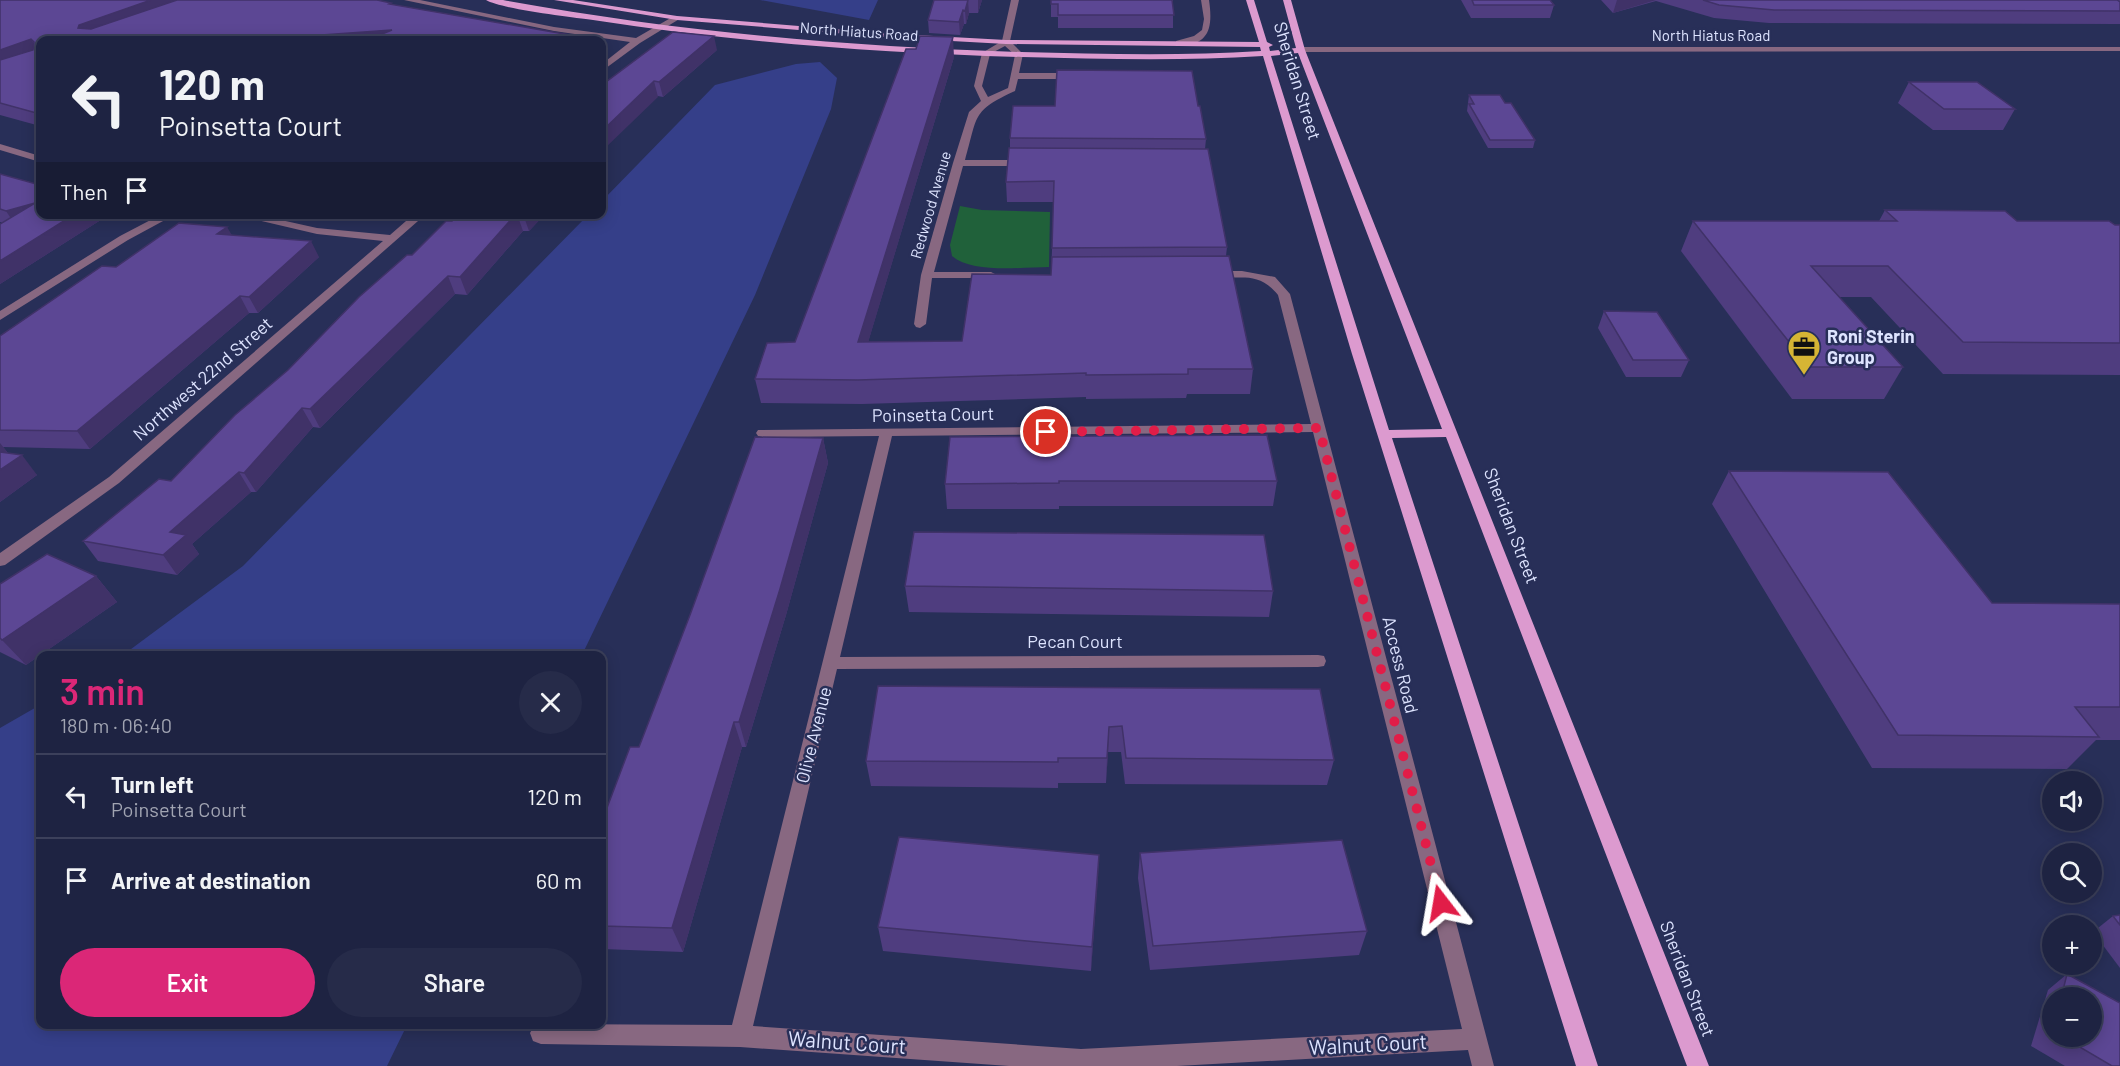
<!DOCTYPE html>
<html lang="en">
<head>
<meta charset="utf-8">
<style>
	:root { --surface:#1e2342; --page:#262b49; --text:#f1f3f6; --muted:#a1a4b2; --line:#3c405b; --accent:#db2777 }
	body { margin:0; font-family:Barlow,sans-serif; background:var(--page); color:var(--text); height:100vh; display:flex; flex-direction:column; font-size:22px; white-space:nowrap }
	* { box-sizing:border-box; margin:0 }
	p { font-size:20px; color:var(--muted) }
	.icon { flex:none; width:33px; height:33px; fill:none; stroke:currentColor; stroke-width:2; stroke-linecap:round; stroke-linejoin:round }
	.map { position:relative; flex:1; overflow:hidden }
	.panel { position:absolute; left:36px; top:651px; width:570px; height:378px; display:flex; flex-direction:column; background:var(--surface); border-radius:12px; box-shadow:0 3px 15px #0003,0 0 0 2px var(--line) }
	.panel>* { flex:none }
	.top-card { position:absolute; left:36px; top:36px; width:570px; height:183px; border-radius:12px; box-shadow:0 3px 15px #0003,0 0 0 2px var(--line); background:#1e2342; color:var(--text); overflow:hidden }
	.fabs { position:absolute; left:2042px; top:771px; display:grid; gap:12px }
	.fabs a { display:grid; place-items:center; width:60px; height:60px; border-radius:50%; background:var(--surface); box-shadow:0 3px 15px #0003,0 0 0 2px var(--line); font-size:30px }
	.pin { position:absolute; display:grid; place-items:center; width:51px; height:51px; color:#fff; margin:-26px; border:3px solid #fff; border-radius:50%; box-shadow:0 2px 6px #0007 }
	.me { position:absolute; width:66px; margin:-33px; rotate:346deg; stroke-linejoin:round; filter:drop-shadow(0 0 4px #0008) }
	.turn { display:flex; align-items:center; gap:21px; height:126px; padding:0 24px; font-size:27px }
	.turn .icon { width:78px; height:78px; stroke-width:2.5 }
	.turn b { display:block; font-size:42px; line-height:51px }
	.then { display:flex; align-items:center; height:57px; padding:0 24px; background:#0003; gap:12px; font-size:22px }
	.round { display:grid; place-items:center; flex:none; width:63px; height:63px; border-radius:32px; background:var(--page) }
	.overview { display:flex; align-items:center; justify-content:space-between; height:102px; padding:0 24px }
	h1 { font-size:36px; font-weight:600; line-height:45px; color:var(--accent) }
	.cta { display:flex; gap:12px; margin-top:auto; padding:12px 24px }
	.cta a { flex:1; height:69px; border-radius:36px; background:var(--accent); color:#fff; font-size:24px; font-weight:600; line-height:69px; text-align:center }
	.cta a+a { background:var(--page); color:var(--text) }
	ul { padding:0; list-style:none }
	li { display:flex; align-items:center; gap:18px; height:84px; padding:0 24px; border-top:2px solid var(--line) }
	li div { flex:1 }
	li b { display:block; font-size:22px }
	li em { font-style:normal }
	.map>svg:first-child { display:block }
	.green { fill:#20613a }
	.water { fill:#353f89 }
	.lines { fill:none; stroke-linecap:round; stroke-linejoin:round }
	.minor { fill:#886881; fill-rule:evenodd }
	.major { fill:#dc9acf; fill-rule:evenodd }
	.wall { fill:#4f3d7f; fill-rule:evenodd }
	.shaded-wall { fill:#403268 }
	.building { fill:#5c4794; stroke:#403268; stroke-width:1.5 }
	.route { stroke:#e11d48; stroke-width:10; stroke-dasharray:0 18 }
	.labels { text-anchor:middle; stroke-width:5; stroke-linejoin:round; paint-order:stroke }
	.far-street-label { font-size:15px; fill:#dee4ff; stroke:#282f58 }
	.street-label { font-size:18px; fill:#dee4ff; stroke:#282f58 }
	.poi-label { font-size:18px; font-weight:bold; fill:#dee4ff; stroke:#282f58; text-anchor:start }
	.near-street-label { font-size:21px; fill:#dee4ff; stroke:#282f58 }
</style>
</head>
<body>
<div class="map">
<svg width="2120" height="1066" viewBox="0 0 2120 1066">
	<rect width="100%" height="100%" fill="#282f58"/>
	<path class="green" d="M 960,206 L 982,210 L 1050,212 L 1049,267 C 1022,267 973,274 952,256 L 950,245 Z"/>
	<path class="water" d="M 760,0 L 878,0 L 869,20 Z
		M 820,62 L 837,78 L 831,109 L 755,295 L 582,655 L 123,655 L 243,566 L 588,215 L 602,214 L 602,201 L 715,85 L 796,64 Z
		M 40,705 L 40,1024 L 407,1025 L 387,1066 L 0,1066 L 0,728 Z"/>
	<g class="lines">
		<path class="minor" d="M 404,0 L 420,0 L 554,27 L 636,38 L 674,16 L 681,18 L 640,43 L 602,71 L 602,64 L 630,42 L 554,31 Z
			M 1011,0 L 1019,0 L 1010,41 L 1023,54 L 1019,73 L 1074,73 L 1078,76 L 1074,79 L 1018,79 L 1015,91 C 971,111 978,116 965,160 L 1027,160 L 1032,163 L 1027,166 L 963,166 L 934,272 L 991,272 L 997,275 L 991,278 L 932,278 L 926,324 L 920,328 L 916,327 L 914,324 L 921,275 L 953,163 L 969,112 L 981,101 L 974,86 L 982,53 L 1002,41 ZM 1005,46 L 1015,55 L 1008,88 L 988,97 L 982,86 L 990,54 Z
			M 1201,0 L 1209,0 C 1213,27 1210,47 1176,45 L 1176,41 L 1194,36 L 1202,30 L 1204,19 Z
			M 1301,47 L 2120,47 L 2120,51 L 1298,52 L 1297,50 Z
			M 0,144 L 40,156 L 40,162 L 0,150 Z
			M 162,214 L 176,214 L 128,240 L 0,320 L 0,311 L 120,236 Z
			M 232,214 L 254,214 L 317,228 L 390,235 L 414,214 L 426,214 L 119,483 L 5,565 L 0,566 L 0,553 L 109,477 L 383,241 L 317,234 Z
			M 1213,271 L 1242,271 L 1275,277 L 1290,294 L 1494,1066 L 1472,1066 L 1468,1050 L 1177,1066 L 1009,1066 L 740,1047 L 541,1044 L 533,1041 L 530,1033 L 535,1024 L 732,1025 L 879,436 L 763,437 L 758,436 L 756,433 L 758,430 L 1311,424 L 1278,295 C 1256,268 1238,282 1209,276 L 1209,272 ZM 1313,432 L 1462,1029 L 1081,1049 L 753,1026 L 837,669 L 1318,667 L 1324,666 L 1326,661 L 1324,656 L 1318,655 L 840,657 L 892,436 Z"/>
		<path class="major" d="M 486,0 L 503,0 C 674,31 847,47 1021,52 C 1101,54 1182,56 1261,51 L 1260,47 L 1006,44 L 897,38 L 677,20 L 554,0 L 573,0 L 677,16 L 897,34 L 1006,40 L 1259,42 L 1246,0 L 1254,0 L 1267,42 L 1273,45 L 1269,47 L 1270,51 L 1296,48 L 1283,0 L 1291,0 L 1305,50 L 1709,1066 L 1687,1066 L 1446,437 L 1392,438 L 1598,1066 L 1576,1066 L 1352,354 L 1263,56 C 1183,61 1102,59 1022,57 C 878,53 735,42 593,20 C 571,17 501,9 486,0 ZM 1298,53 L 1442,429 L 1389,430 L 1271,56 Z"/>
	</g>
	<path class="wall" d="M 0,0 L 391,3 L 391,4 L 40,40 L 40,126 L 0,115 Z
		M 934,0 L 982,0 L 978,13 L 969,13 L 966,24 L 964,24 L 960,35 L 929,33 L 928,20 Z
		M 1051,0 L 1173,0 L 1173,28 L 1058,28 L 1058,17 L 1051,17 Z
		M 1461,0 L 1550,0 L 1554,5 L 1550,18 L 1471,18 Z
		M 1601,0 L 2120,0 L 2120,24 L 1769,23 L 1714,18 L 1656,1 L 1613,13 Z
		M 717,50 L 663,97 L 602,85 Z
		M 954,57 L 868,342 L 962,341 L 1051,275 L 1054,202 L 1007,202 L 1006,182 L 1010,148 L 1010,138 L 1198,106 L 1206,139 L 1205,149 L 1227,247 L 1226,256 L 1253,369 L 1250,394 L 1187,394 L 1186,398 L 1086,399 L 1086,397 L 862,404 L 761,403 L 755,379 L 795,342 Z
		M 1909,82 L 2015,109 L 2003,130 L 1933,130 L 1898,103 Z
		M 1469,95 L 1505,103 L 1535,140 L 1533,148 L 1488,148 L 1467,111 Z
		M 0,174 L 107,216 L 0,284 L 0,224 L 3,223 L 0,222 Z
		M 1885,210 L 2017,221 L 2120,225 L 2120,375 L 1943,374 L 1871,297 L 1839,297 L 1903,367 L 1884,399 L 1792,399 L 1681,251 L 1693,221 L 1879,221 Z
		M 459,214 L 545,214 L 529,231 L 523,231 L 467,295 L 455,294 L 320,428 L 313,427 L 256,492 L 251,492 L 192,544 L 199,554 L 177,575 L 98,561 L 83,541 L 171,481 L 288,370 L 412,255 Z
		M 232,236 L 319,257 L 258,313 L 249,313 L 90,449 L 3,447 L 8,453 L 37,475 L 0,502 L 0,336 L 116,267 Z
		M 1604,311 L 1689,360 L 1681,377 L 1626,377 L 1598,328 Z
		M 950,437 L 1277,481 L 1273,506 L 1059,506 L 1059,509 L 947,509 L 945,484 Z
		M 823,438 L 828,463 L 786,615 L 746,747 L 742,747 L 683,952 L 602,949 L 602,821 L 639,747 L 690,615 Z
		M 1729,471 L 1992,603 L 2120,604 L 2120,740 L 2096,740 L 2067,769 L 1872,768 L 1712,504 Z
		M 96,576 L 117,602 L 26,665 L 0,652 L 0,584 Z
		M 905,586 L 1273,591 L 1269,617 L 909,612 Z
		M 878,686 L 1334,760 L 1327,785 L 1125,784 L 1121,752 L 1108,752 L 1106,783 L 1058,783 L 1058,788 L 871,786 L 866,761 Z
		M 1140,853 L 1367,931 L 1359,955 L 1150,970 L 1138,878 Z
		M 1099,855 L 1091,971 L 883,951 L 878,927 Z
		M 2120,915 L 2120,968 L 2093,932 L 2113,916 Z
		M 2067,974 L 2120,1003 L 2120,1066 L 2065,1066 L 2031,1046 L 2048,990 ZM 2052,998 L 2091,998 L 2091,1036 L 2052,1036 Z"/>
	<path class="shaded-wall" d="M 151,0 L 194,0 L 86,40 L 78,28 L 79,25 Z
		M 968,0 L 969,13 L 966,24 L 965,11 Z
		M 978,0 L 982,0 L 978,13 Z
		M 1617,0 L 1656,0 L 1613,13 Z
		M 963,10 L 964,24 L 960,35 L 959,22 Z
		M 392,30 L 396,40 L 252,40 Z
		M 714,36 L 717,50 L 663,97 L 659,82 Z
		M 953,37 L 954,57 L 861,366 L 858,342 Z
		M 31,39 L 39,53 L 0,66 L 0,50 Z
		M 654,81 L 658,97 L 602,151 L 602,131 Z
		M 35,203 L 16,226 L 6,211 Z
		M 75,214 L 106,214 L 107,216 L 0,284 L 0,261 Z
		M 516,214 L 517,214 L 523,231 L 467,295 L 460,277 Z
		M 523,214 L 545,214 L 529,231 Z
		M 227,227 L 236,242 L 217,234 Z
		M 311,241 L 319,257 L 258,313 L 249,297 Z
		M 448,276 L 455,294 L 320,428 L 310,409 Z
		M 240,296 L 249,313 L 90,449 L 77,431 Z
		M 302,408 L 313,427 L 256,492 L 244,473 Z
		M 823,438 L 828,463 L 786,615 L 746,747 L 739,722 Z
		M 0,443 L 8,453 L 22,455 L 37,475 L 0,502 Z
		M 239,472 L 251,492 L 192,544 L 199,554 L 177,575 L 163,555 L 170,532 Z
		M 96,576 L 117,602 L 26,665 L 2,640 Z
		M 734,722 L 742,747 L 683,952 L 672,928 Z
		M 1109,727 L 1108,752 L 1106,783 L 1107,758 Z
		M 1099,855 L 1098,879 L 1091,971 L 1092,947 Z"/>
	<path class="building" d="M 0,0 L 151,0 L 79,25 L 78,28 L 91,29 L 177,0 L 377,0 L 391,3 L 389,4 L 582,37 L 577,40 L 367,40 L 392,30 L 252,40 L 40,40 L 40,114 L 0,103 L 0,60 L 33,50 L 34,42 L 31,39 L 0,50 Z
		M 934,0 L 968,0 L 965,11 L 963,10 L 959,22 L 928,20 Z
		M 1051,0 L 1172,0 L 1174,15 L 1058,15 L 1058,4 L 1051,4 Z
		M 1472,0 L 1550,0 L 1554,5 L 1474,5 Z
		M 1703,0 L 2117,0 L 2120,2 L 2120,11 L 1774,10 L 1719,5 Z
		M 673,32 L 714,36 L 659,82 L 654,81 L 602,131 L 602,85 Z
		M 920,36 L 953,37 L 858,342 L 962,341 L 972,274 L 1051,275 L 1052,257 L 1229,256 L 1253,369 L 1188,369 L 1188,374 L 1086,375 L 1086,373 L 858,380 L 755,379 L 767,343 L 795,342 L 906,49 L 916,49 Z
		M 1057,70 L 1192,71 L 1198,106 L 1200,106 L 1206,139 L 1010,138 L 1013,106 L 1055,106 Z
		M 1909,82 L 1977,82 L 2015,109 L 1944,109 Z
		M 1469,95 L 1500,95 L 1505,103 L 1511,103 L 1535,140 L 1490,140 L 1469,104 L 1474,104 Z
		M 1009,148 L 1208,149 L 1227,247 L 1052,248 L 1054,181 L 1006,182 Z
		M 0,174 L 40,185 L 40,214 L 75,214 L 0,261 L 0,224 L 35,203 L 6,211 L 0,209 Z
		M 1885,210 L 2005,211 L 2017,221 L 2109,221 L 2115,225 L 2120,225 L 2120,343 L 1963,342 L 1888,266 L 1811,266 L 1903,367 L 1809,367 L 1693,221 L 1897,221 Z
		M 459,214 L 516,214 L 460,277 L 448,276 L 310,409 L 302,408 L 244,473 L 239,472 L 170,532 L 186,535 L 163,555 L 83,541 L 159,479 L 171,481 L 235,415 L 288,370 L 359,297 L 407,255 L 412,255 L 446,221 L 452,221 Z
		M 179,223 L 227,227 L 217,234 L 311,241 L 249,297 L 240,296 L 77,431 L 0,430 L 0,336 L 102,266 L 116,267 Z
		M 1604,311 L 1657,312 L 1689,360 L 1633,360 Z
		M 1267,435 L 1277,481 L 1059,481 L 1059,483 L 945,484 L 950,437 Z
		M 755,437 L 823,438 L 780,589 L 739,722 L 734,722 L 672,928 L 602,926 L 602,821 L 630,747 L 639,747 L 690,615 Z
		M 0,452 L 22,455 L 0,470 Z
		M 1729,471 L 1888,472 L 1992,603 L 2120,604 L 2120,707 L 2075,707 L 2099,737 L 1898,735 Z
		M 914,532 L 1264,535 L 1273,591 L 905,586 Z
		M 47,554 L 96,576 L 2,640 L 0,638 L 0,584 Z
		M 878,686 L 1320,689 L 1334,760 L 1126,758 L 1122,726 L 1109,727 L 1107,758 L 1058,758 L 1058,762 L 866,761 Z
		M 899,837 L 1099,855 L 1092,947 L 878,927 Z
		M 1342,840 L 1367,931 L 1153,946 L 1140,853 Z
		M 2120,915 L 2120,925 L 2113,916 Z
		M 2067,974 L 2120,1003 L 2120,1066 L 2112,1066 L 2061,1036 L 2091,1036 L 2091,998 L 2061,998 Z"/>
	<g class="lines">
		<path class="route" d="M 1046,432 L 1319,428 L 1441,903"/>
	</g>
	<defs>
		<g id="office-pin" transform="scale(1.725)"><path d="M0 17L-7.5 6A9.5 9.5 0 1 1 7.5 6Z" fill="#d6b534" stroke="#282f58"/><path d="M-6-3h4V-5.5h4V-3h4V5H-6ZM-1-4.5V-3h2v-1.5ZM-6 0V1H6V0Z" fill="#111"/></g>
	</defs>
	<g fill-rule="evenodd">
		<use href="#office-pin" x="1804" y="347"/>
	</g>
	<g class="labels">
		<g class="far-street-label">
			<text transform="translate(859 32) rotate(4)" y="5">North Hiatus Road</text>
			<text x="1711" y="41">North Hiatus Road</text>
			<text transform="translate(931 205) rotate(-74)" y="5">Redwood Avenue</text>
		</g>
		<g class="street-label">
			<text transform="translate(1297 81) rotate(73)" y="6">Sheridan Street</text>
			<text transform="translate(203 379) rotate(-41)" y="6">Northwest 22nd Street</text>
			<text transform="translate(933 415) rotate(-1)" y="6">Poinsetta Court</text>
			<text transform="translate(1511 526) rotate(69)" y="6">Sheridan Street</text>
			<text x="1075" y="648">Pecan Court</text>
			<text transform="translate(1400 665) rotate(76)" y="6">Access Road</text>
			<text transform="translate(814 735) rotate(-76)" y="6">Olive Avenue</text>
			<text transform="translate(1687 979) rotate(69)" y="6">Sheridan Street</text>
		</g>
		<g class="poi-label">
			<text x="1827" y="343">Roni Sterin<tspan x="1827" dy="21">Group</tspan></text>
		</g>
		<g class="near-street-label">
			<text transform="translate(847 1043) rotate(4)" y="7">Walnut Court</text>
			<text transform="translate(1368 1045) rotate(-3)" y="7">Walnut Court</text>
		</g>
	</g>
</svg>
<div class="fabs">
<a><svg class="icon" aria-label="sound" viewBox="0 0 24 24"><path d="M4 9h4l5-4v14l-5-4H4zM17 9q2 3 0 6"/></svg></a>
<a><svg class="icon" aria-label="search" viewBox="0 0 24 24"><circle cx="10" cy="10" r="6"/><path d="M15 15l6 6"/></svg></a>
<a>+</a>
<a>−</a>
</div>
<div class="pin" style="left:1046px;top:432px;background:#d93025"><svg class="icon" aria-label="arrive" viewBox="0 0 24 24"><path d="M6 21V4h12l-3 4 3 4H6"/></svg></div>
<svg class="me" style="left:1441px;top:903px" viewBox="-20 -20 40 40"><path d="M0-17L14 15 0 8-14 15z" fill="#e11d48" stroke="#fff" stroke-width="4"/></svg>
<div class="top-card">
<div class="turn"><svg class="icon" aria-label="left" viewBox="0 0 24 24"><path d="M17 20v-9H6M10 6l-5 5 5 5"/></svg><div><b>120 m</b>Poinsetta Court</div></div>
<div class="then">Then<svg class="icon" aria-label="arrive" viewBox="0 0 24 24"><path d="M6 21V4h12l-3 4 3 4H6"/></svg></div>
</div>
<section class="panel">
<div class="overview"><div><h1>3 min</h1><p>180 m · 06:40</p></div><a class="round"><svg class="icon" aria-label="close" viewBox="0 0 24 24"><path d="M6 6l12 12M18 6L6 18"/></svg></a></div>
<ul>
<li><svg class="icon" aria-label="left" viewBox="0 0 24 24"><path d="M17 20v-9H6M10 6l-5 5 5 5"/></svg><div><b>Turn left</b><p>Poinsetta Court</p></div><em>120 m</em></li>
<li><svg class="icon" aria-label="arrive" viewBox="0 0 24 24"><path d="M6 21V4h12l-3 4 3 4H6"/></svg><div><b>Arrive at destination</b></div><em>60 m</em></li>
</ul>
<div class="cta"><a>Exit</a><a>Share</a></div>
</section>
</div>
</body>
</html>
